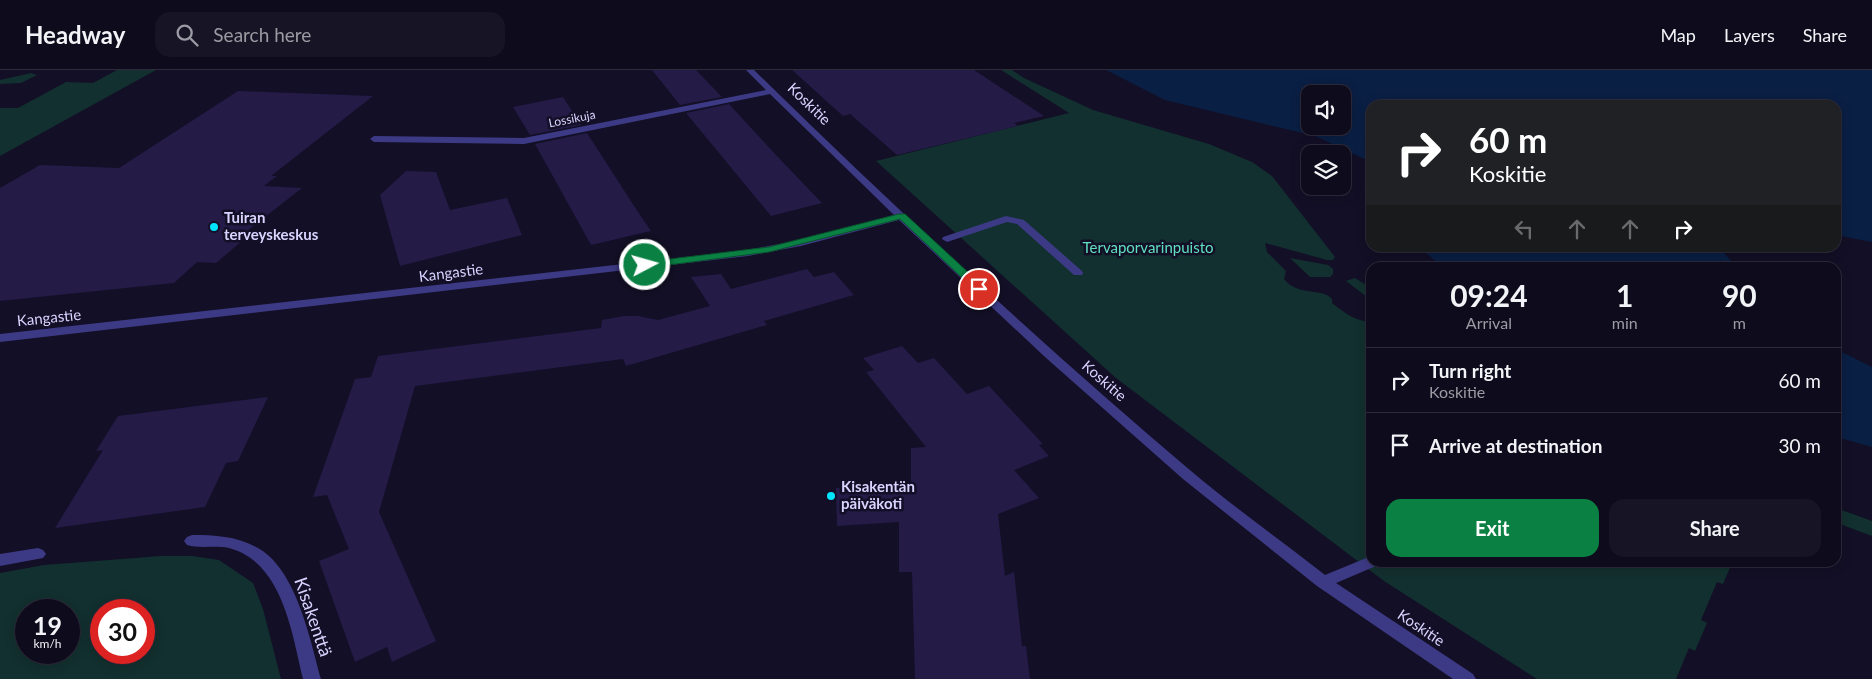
<!DOCTYPE html>
<html lang="en">
<head>
<meta charset="utf-8">
<style>
	:root { --surface:#0e0b1c; --page:#171425; --text:#f1f3f6; --muted:#9b9ba3; --line:#2e2b3b; --accent:#0b8043 }
	body { margin:0; font-family:Lato,sans-serif; background:var(--page); color:var(--text); height:100vh; display:flex; flex-direction:column; font-size:19px; white-space:nowrap }
	* { box-sizing:border-box; margin:0 }
	p { font-size:16px; color:var(--muted) }
	.icon { flex:none; width:28px; height:28px; fill:none; stroke:currentColor; stroke-width:2; stroke-linecap:round; stroke-linejoin:round }
	.map { position:relative; flex:1; overflow:hidden }
	.side { position:absolute; left:1366px; top:192px; width:475px; height:305px; display:flex; flex-direction:column; background:var(--surface); border-radius:15px; box-shadow:0 2px 12px #0003,0 0 0 1px var(--line) }
	.side>* { flex:none }
	.guide { position:absolute; left:1366px; top:30px; width:475px; height:152px; border-radius:15px; box-shadow:0 2px 12px #0003,0 0 0 1px var(--line); background:#202124; color:#fff; overflow:hidden }
	.tools { position:absolute; left:1301px; top:15px; display:grid; gap:10px }
	.tools a { display:grid; place-items:center; width:50px; height:50px; border-radius:10px; background:var(--surface); box-shadow:0 2px 12px #0003,0 0 0 1px var(--line); font-size:25px }
	.speed { position:absolute; left:15px; top:529px; display:flex; gap:10px; font-size:25px; font-weight:700; text-align:center }
	.speed>* { display:grid; place-content:center; width:65px; height:65px; border-radius:50%; background:var(--surface); box-shadow:0 2px 12px #0003,0 0 0 1px var(--line); line-height:1 }
	.speed small { font-size:12px; font-weight:400 }
	.speed .limit { border:8px solid #d22; background:#fff; color:#111 }
	.pin { position:absolute; display:grid; place-items:center; width:42px; height:42px; color:#fff; margin:-21px; border:2px solid #fff; border-radius:50%; box-shadow:0 1px 5px #0007 }
	.me { position:absolute; width:55px; margin:-28px; rotate:84deg; stroke-linejoin:round; filter:drop-shadow(0 0 4px #0008) }
	.turn { display:flex; align-items:center; gap:18px; height:105px; padding:0 20px; font-size:22px }
	.turn .icon { width:65px; height:65px; stroke-width:2.5 }
	.turn b { display:block; font-size:35px; line-height:42px }
	.lanes { display:flex; align-items:center; height:48px; padding:0 20px; background:#0003; justify-content:center; gap:25px; direction:ltr }
	.lanes .off { opacity:.35 }
	.eta { display:flex; justify-content:space-evenly; align-items:center; height:85px; text-align:center }
	.eta b { font-size:30px; font-weight:700; line-height:35px }
	.cta { display:flex; gap:10px; margin-top:auto; padding:10px 20px }
	.cta a { flex:1; height:58px; border-radius:15px; background:var(--accent); color:#fff; font-size:20px; font-weight:700; line-height:58px; text-align:center }
	.cta a+a { background:var(--page); color:var(--text) }
	ul { padding:0; list-style:none }
	li { display:flex; align-items:center; gap:15px; height:65px; padding:0 20px; border-top:1px solid var(--line) }
	li div { flex:1 }
	li b { display:block; font-size:19px }
	li em { font-style:normal }
	header { display:flex; align-items:center; gap:30px; box-sizing:border-box; height:70px; padding:0 25px; background:var(--surface); border-bottom:1px solid var(--line) }
	header strong { font-size:24px }
	nav { display:flex; gap:28px; margin-inline-start:auto; font-size:18px }
	.search { width:350px; height:45px; background:var(--page); display:flex; align-items:center; gap:12px; box-sizing:border-box; padding:0 18px; border-radius:15px; color:var(--muted); font-size:19px }
	.map>svg:first-child { display:block }
	.green { fill:#12302f; fill-rule:evenodd }
	.water { fill:#0a1f44; fill-rule:evenodd }
	.building { fill:#241b47 }
	.lines { fill:none; stroke-linecap:round; stroke-linejoin:round }
	.minor { fill:#3d3a85; fill-rule:evenodd }
	.route { fill:#0b8043; stroke:#07532c }
	.poi-dot { fill:#00e5ff; stroke:#130f26; stroke-width:2 }
	.labels { text-anchor:middle; stroke-width:5; stroke-linejoin:round; paint-order:stroke }
	.far-street-label { font-size:12px; fill:#d9d4ff; stroke:#130f26 }
	.street-label { font-size:15px; fill:#d9d4ff; stroke:#130f26 }
	.poi-label { font-size:15px; font-weight:bold; fill:#d9d4ff; stroke:#130f26; text-anchor:start }
	.park-label { font-size:15px; fill:#5fe0c0; stroke:#130f26 }
	.near-street-label { font-size:18px; fill:#d9d4ff; stroke:#130f26 }
</style>
</head>
<body>
<header>
<strong>Headway</strong>
<div class="search"><svg class="icon" aria-label="search" viewBox="0 0 24 24"><circle cx="10" cy="10" r="6"/><path d="M15 15l6 6"/></svg>Search here</div>
<nav><a>Map</a><a>Layers</a><a>Share</a></nav>
</header>
<div class="map">
<svg width="1872" height="609" viewBox="0 0 1872 609">
	<rect width="100%" height="100%" fill="#130f26"/>
	<path class="green" d="M 117,0 L 156,0 L 0,86 L 0,38 L 18,38 L 66,12 L 93,13 Z
		M 1001,0 L 1012,0 L 1024,8 L 1093,40 L 1209,74 L 1252,92 L 1272,106 L 1335,187 L 1333,190 L 1327,190 L 1265,173 L 1267,182 L 1286,201 L 1284,209 C 1298,227 1322,217 1332,229 L 1332,233 C 1345,243 1355,251 1371,252 L 1371,492 L 1732,493 L 1723,514 L 1717,512 L 1701,550 L 1707,553 L 1695,581 L 1689,578 L 1676,609 L 1537,609 L 1384,511 L 1116,308 L 876,91 L 1069,43 Z
		M 31,3 L 37,5 L 21,13 L 0,14 L 0,10 Z
		M 1290,188 L 1328,195 L 1333,199 L 1333,204 L 1330,207 L 1310,207 Z
		M 1355,208 L 1371,218 L 1371,230 L 1346,211 Z
		M 1836,438 L 1872,451 L 1872,466 L 1837,453 Z
		M 161,486 L 192,486 L 219,490 L 253,513 L 263,539 L 281,609 L 0,609 L 0,503 L 44,495 ZM 26,540 L 69,540 L 69,582 L 26,582 ZM 101,540 L 144,540 L 144,582 L 101,582 Z"/>
	<path class="water" d="M 1106,0 L 1872,0 L 1872,172 L 1836,165 L 1836,35 L 1371,35 L 1371,92 L 1315,66 L 1165,30 ZM 1310,24 L 1342,24 L 1342,56 L 1310,56 Z
		M 1421,178 L 1719,178 L 1737,197 L 1442,197 Z
		M 1836,279 L 1872,297 L 1872,377 L 1836,367 Z"/>
	<path class="building" d="M 652,0 L 696,0 L 722,27 L 680,35 Z
		M 792,0 L 974,0 L 1044,46 L 1014,53 L 1018,56 L 897,85 L 850,44 L 843,46 Z
		M 238,21 L 373,26 L 271,106 L 277,106 L 264,116 L 302,118 L 242,165 L 249,165 L 216,193 L 197,192 L 174,213 L 0,231 L 0,118 L 40,95 L 119,98 Z
		M 563,27 L 581,55 L 530,65 L 513,37 Z
		M 729,34 L 776,85 L 822,133 L 771,146 L 686,43 Z
		M 587,63 L 638,142 L 651,161 L 591,175 L 535,74 Z
		M 406,101 L 436,102 L 450,140 L 507,128 L 522,165 L 400,196 L 380,125 Z
		M 807,199 L 814,207 L 834,202 L 854,225 L 764,251 L 767,255 L 626,296 L 623,289 L 415,316 L 379,442 L 436,571 L 392,592 L 387,577 L 355,592 L 319,491 L 349,479 L 327,425 L 313,427 L 355,309 L 371,307 L 378,286 L 601,258 L 602,250 L 624,246 L 638,246 L 658,250 L 710,236 L 691,207 L 721,204 L 731,219 Z
		M 902,276 L 918,293 L 934,288 L 967,324 L 989,316 L 1043,374 L 1039,375 L 1049,386 L 1014,400 L 1039,428 L 998,444 L 1005,506 L 1014,502 L 1022,576 L 1026,576 L 1030,609 L 915,609 L 912,502 L 899,502 L 899,452 L 837,456 L 836,418 L 911,420 L 911,378 L 926,377 L 866,302 L 874,300 L 863,288 Z
		M 268,327 L 238,391 L 226,393 L 205,437 L 55,458 L 103,380 L 96,381 L 118,346 Z"/>
	<g class="lines">
		<path class="minor" d="M 746,0 L 754,0 C 895,138 1040,273 1191,401 C 1234,437 1280,470 1325,505 L 1371,486 L 1371,492 L 1378,492 L 1376,496 L 1336,513 L 1473,604 L 1476,609 L 1453,609 L 1317,516 L 1183,409 L 1045,287 L 899,150 L 801,176 L 748,186 L 0,272 L 0,264 L 748,180 L 800,170 L 894,145 L 770,24 L 524,74 L 374,72 L 370,69 L 374,66 L 524,68 L 766,20 Z
			M 1006,146 L 1024,150 L 1082,201 L 1083,203 L 1082,205 L 1074,205 L 1017,154 L 1007,152 L 947,172 L 942,169 L 943,167 Z
			M 192,465 C 215,465 235,466 256,477 C 296,497 310,569 321,609 L 303,609 C 292,564 283,492 229,478 C 215,475 200,479 187,475 L 184,471 L 187,467 Z
			M 38,478 L 43,480 L 46,484 L 43,488 L 0,496 L 0,484 Z"/>
	</g>
	<path class="route" d="M 899,144 L 905,144 L 983,216 L 983,221 L 976,221 L 900,149 L 769,182 L 645,198 L 640,195 L 645,192 L 769,177 Z"/>
	<g class="poi-dot">
		<circle cx="214" cy="157" r="5"/>
		<circle cx="831" cy="426" r="5"/>
	</g>
	<g class="labels">
		<g class="far-street-label">
			<text transform="translate(572 49) rotate(-11)" y="4">Lossikuja</text>
		</g>
		<g class="street-label">
			<text transform="translate(809 34) rotate(44)" y="5">Koskitie</text>
			<text transform="translate(451 203) rotate(-7)" y="5">Kangastie</text>
			<text transform="translate(49 248) rotate(-6)" y="5">Kangastie</text>
			<text transform="translate(1104 311) rotate(41)" y="5">Koskitie</text>
			<text transform="translate(1421 558) rotate(34)" y="5">Koskitie</text>
		</g>
		<g class="poi-label">
			<text x="224" y="153">Tuiran<tspan x="224" dy="17">terveyskeskus</tspan></text>
			<text x="841" y="422">Kisakentän<tspan x="841" dy="17">päiväkoti</tspan></text>
		</g>
		<g class="park-label">
			<text x="1148" y="183">Tervaporvarinpuisto</text>
		</g>
		<g class="near-street-label">
			<text transform="translate(313 547) rotate(71)" y="6">Kisakenttä</text>
		</g>
	</g>
</svg>
<div class="tools">
<a><svg class="icon" aria-label="sound" viewBox="0 0 24 24"><path d="M4 9h4l5-4v14l-5-4H4zM17 9q2 3 0 6"/></svg></a>
<a><svg class="icon" aria-label="layers" viewBox="0 0 24 24"><path d="M12 4l9 5-9 5-9-5zM3 14l9 5 9-5"/></svg></a>
</div>
<div class="speed"><div>19<small>km/h</small></div><div class="limit">30</div></div>
<div class="pin" style="left:979px;top:219px;background:#d93025"><svg class="icon" aria-label="arrive" viewBox="0 0 24 24"><path d="M6 21V4h12l-3 4 3 4H6"/></svg></div>
<svg class="me" style="left:645px;top:195px" viewBox="-20 -20 40 40"><circle r="17" fill="#0b8043" stroke="#fff" stroke-width="3"/><path d="M0-11L8 9 0 5-8 9z" fill="#fff"/></svg>
<div class="guide">
<div class="turn"><svg class="icon" aria-label="right" viewBox="0 0 24 24"><path d="M7 20v-9h11M14 6l5 5-5 5"/></svg><div><b>60 m</b>Koskitie</div></div>
<div class="lanes"><svg class="icon off" aria-label="left" viewBox="0 0 24 24"><path d="M17 20v-9H6M10 6l-5 5 5 5"/></svg><svg class="icon off" aria-label="ahead" viewBox="0 0 24 24"><path d="M12 20V5M6 11l6-6 6 6"/></svg><svg class="icon off" aria-label="ahead" viewBox="0 0 24 24"><path d="M12 20V5M6 11l6-6 6 6"/></svg><svg class="icon" aria-label="right" viewBox="0 0 24 24"><path d="M7 20v-9h11M14 6l5 5-5 5"/></svg></div>
</div>
<section class="side">
<div class="eta">
<div><b>09:24</b><p>Arrival</p></div>
<div><b>1</b><p>min</p></div>
<div><b>90</b><p>m</p></div>
</div>
<ul>
<li><svg class="icon" aria-label="right" viewBox="0 0 24 24"><path d="M7 20v-9h11M14 6l5 5-5 5"/></svg><div><b>Turn right</b><p>Koskitie</p></div><em>60 m</em></li>
<li><svg class="icon" aria-label="arrive" viewBox="0 0 24 24"><path d="M6 21V4h12l-3 4 3 4H6"/></svg><div><b>Arrive at destination</b></div><em>30 m</em></li>
</ul>
<div class="cta"><a>Exit</a><a>Share</a></div>
</section>
</div>
</body>
</html>
